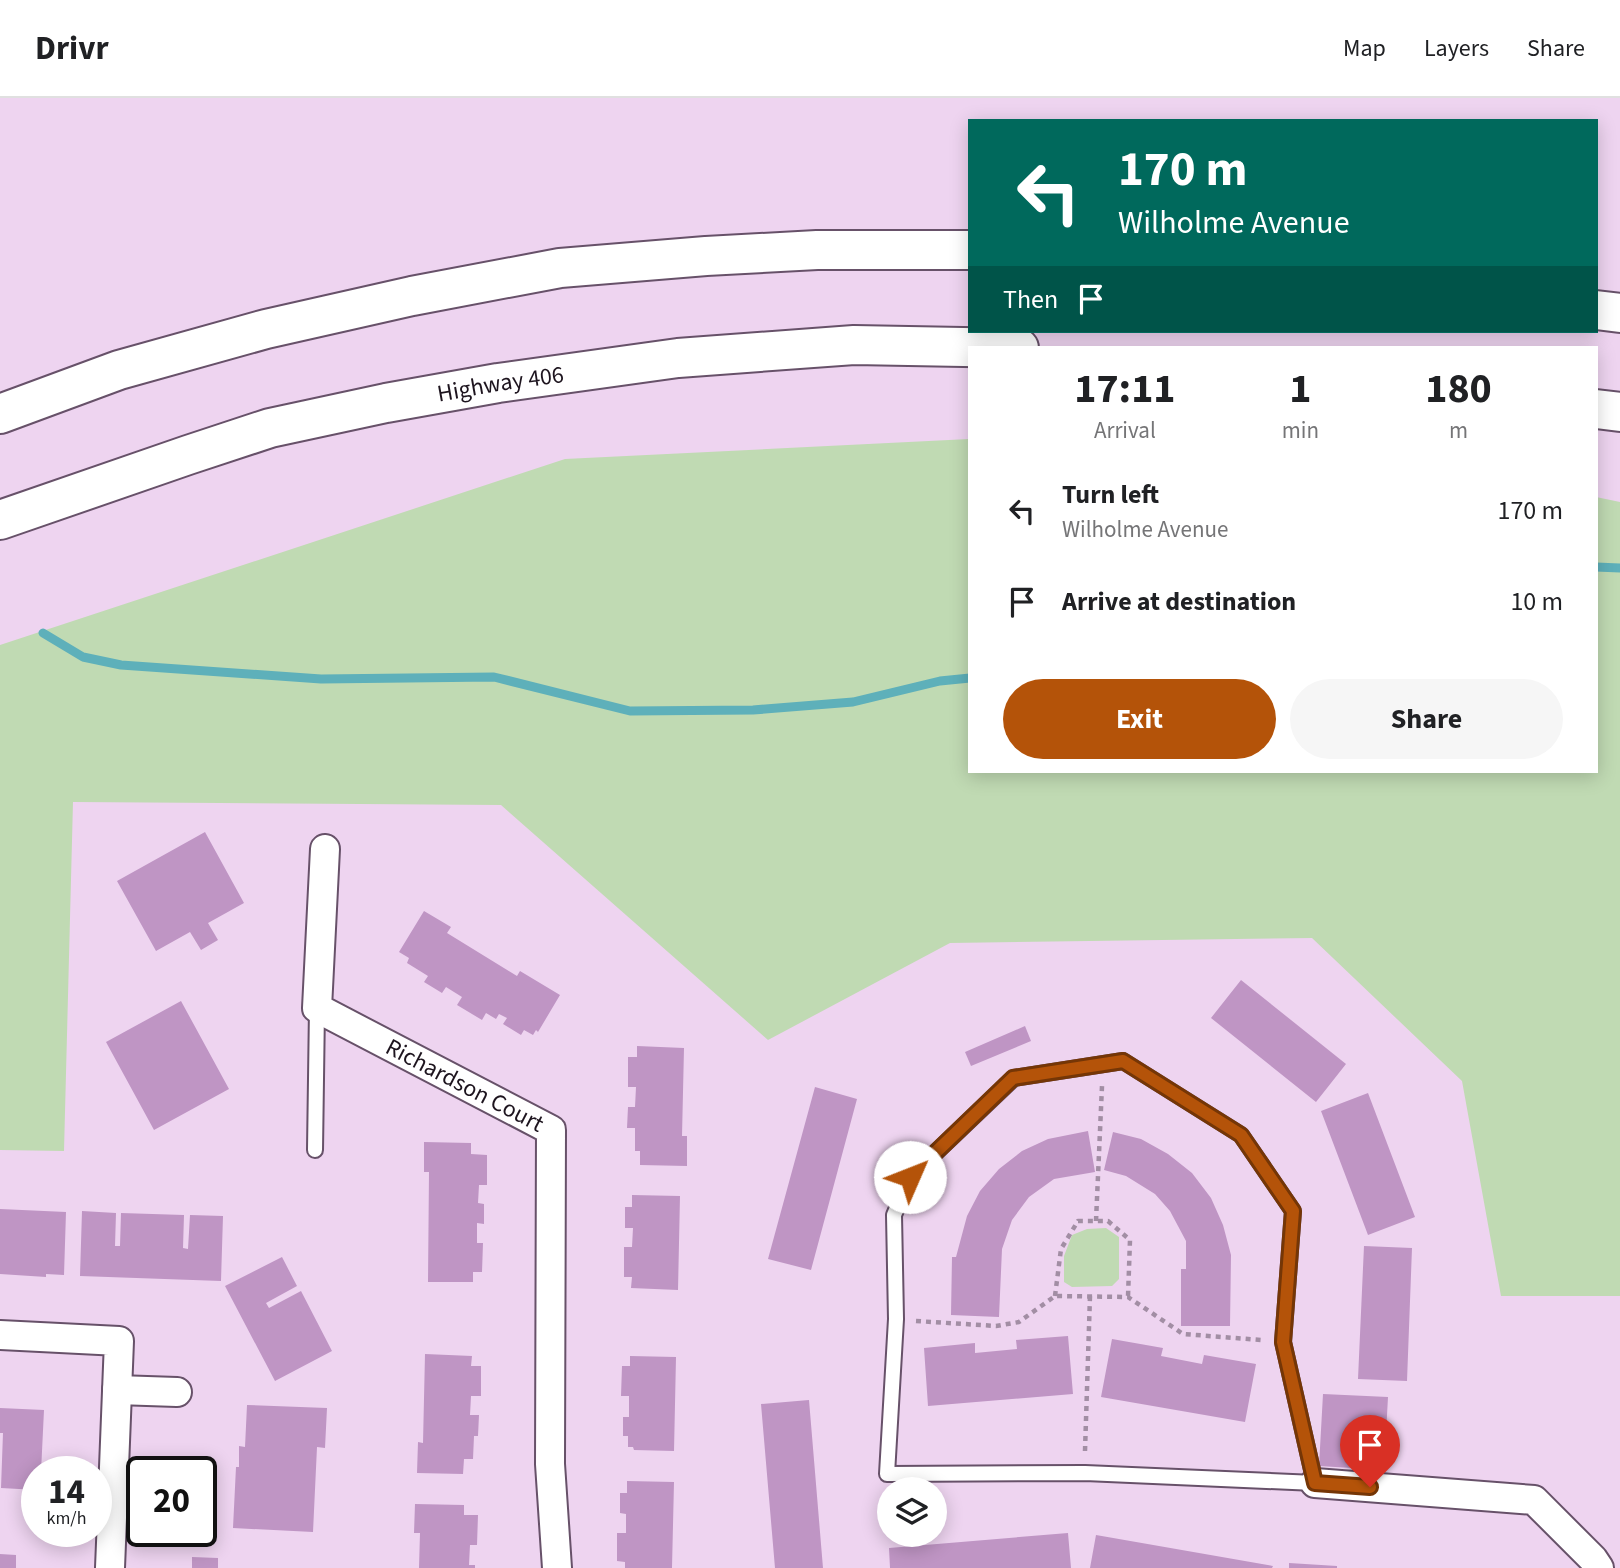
<!DOCTYPE html>
<html lang="en">
<head>
<meta charset="utf-8">
<style>
	:root { --surface:#fff; --page:#f6f6f6; --text:#202124; --muted:#757577; --line:#e0e0e0; --accent:#b45309 }
	body { margin:0; font-family:"Source Sans 3",sans-serif; background:var(--page); color:var(--text); height:100vh; display:flex; flex-direction:column; font-size:26px; white-space:nowrap }
	* { box-sizing:border-box; margin:0 }
	p { font-size:23px; color:var(--muted) }
	.icon { flex:none; width:38px; height:38px; fill:none; stroke:currentColor; stroke-width:2; stroke-linecap:round; stroke-linejoin:round }
	.map { position:relative; flex:1; overflow:hidden }
	.details { position:absolute; left:968px; top:248px; width:630px; height:427px; display:flex; flex-direction:column; background:var(--surface); border-radius:0px; box-shadow:0 4px 18px #0003 }
	.details>* { flex:none }
	.hud { position:absolute; left:968px; top:21px; width:630px; height:214px; border-radius:0px; box-shadow:0 4px 18px #0003; background:#00695c; color:#fff; overflow:hidden }
	.buttons { position:absolute; left:877px; top:1379px; display:grid; gap:14px }
	.buttons a { display:grid; place-items:center; width:70px; height:70px; border-radius:50%; background:var(--surface); box-shadow:0 4px 18px #0003; font-size:35px }
	.speed { position:absolute; left:21px; top:1358px; display:flex; gap:14px; font-size:35px; font-weight:700; text-align:center }
	.speed>* { display:grid; place-content:center; width:91px; height:91px; border-radius:50%; background:var(--surface); box-shadow:0 4px 18px #0003; line-height:1 }
	.speed small { font-size:18px; font-weight:400 }
	.speed .limit { border:4px solid #111; border-radius:10px; background:#fff; color:#111 }
	.pin { position:absolute; display:grid; place-items:center; width:60px; height:60px; color:#fff; margin:-72px -30px; border-radius:50% 50% 50% 0; rotate:-45deg; box-shadow:0 0 7px #0007 }
	.pin .icon { rotate:45deg }
	.me { position:absolute; width:77px; margin:-38px; rotate:46deg; stroke-linejoin:round; filter:drop-shadow(0 0 5px #0008) }
	.turn { display:flex; align-items:center; gap:24px; height:147px; padding:0 35px; font-size:32px }
	.turn .icon { width:91px; height:91px; stroke-width:2.5 }
	.turn b { display:block; font-size:49px; line-height:60px }
	.then { display:flex; align-items:center; height:66px; padding:0 35px; background:#0003; gap:14px; font-size:26px }
	.eta { display:flex; justify-content:space-evenly; align-items:center; height:119px; text-align:center }
	.eta b { font-size:42px; font-weight:700; line-height:49px }
	.button { display:flex; gap:14px; margin-top:auto; padding:14px 35px }
	.button a { flex:1; height:80px; border-radius:42px; background:var(--accent); color:#fff; font-size:28px; font-weight:700; line-height:80px; text-align:center }
	.button a+a { background:var(--page); color:var(--text) }
	ul { padding:0; list-style:none }
	li { display:flex; align-items:center; gap:21px; height:91px; padding:0 35px }
	li div { flex:1 }
	li b { display:block; font-size:26px }
	li em { font-style:normal }
	header { display:flex; align-items:center; gap:42px; box-sizing:border-box; height:98px; padding:0 35px; background:var(--surface); border-bottom:2px solid var(--line) }
	header strong { font-size:33px }
	nav { display:flex; gap:38px; margin-inline-start:auto; font-size:24px }
	.map>svg:first-child { display:block }
	.green { fill:#c0dab3 }
	.lines { fill:none; stroke-linecap:round; stroke-linejoin:round }
	.stream { stroke:#5eb0ba; stroke-width:9 }
	.building { fill:#bf95c4 }
	.service-casing { stroke:#675169; stroke-width:18 }
	.minor-casing { stroke:#675169; stroke-width:32 }
	.motorway-casing { stroke:#675169; stroke-width:42 }
	.path { stroke:#a28ea4; stroke-width:4.5; stroke-dasharray:5 5; stroke-linecap:butt }
	.service { stroke:#fff; stroke-width:14 }
	.minor { stroke:#fff; stroke-width:28 }
	.motorway { stroke:#fff; stroke-width:38 }
	.route-casing { stroke:#753606; stroke-width:18 }
	.route { stroke:#b45309; stroke-width:12 }
	.labels { text-anchor:middle; stroke-width:7; stroke-linejoin:round; paint-order:stroke }
	.street-label { font-size:24px; fill:#1d141e; stroke:#eed4f0 }
</style>
</head>
<body>
<header>
<strong>Drivr</strong>
<nav><a>Map</a><a>Layers</a><a>Share</a></nav>
</header>
<div class="map">
<svg width="1620" height="1470" viewBox="0 0 1620 1470">
	<rect width="100%" height="100%" fill="#eed4f0"/>
	<path class="green" d="M 969,341 L 970,674 L 1596,674 L 1596,399 L 1620,404 L 1620,1198 L 1501,1198 L 1462,983 L 1312,840 L 950,845 L 768,942 L 501,707 L 73,704 L 64,1053 L 0,1052 L 0,547 L 565,361 Z
		M 1106,1130 L 1119,1139 L 1119,1181 L 1112,1188 L 1072,1189 L 1064,1184 L 1064,1158 L 1072,1137 L 1087,1131 Z"/>
	<g class="lines">
		<path class="stream" d="M 1596,469 L 1620,470
			M 43,535 L 83,559 L 121,567 L 321,581 L 494,579 L 630,613 L 753,612 L 853,604 L 940,583 L 970,580"/>
	</g>
	<path class="building" d="M 205,734 L 244,805 L 208,825 L 218,842 L 201,852 L 190,834 L 156,853 L 117,783 Z
		M 424,813 L 451,829 L 447,835 L 517,878 L 520,873 L 560,897 L 538,934 L 536,932 L 533,937 L 524,932 L 521,937 L 503,926 L 507,920 L 499,916 L 496,921 L 486,915 L 482,922 L 457,907 L 462,899 L 446,889 L 442,895 L 424,884 L 428,878 L 407,865 L 409,860 L 399,854 Z
		M 1241,882 L 1346,966 L 1316,1004 L 1211,920 Z
		M 181,903 L 229,991 L 154,1032 L 106,944 Z
		M 1025,928 L 1031,943 L 971,968 L 965,954 Z
		M 637,948 L 684,950 L 682,1038 L 687,1038 L 687,1068 L 640,1067 L 640,1053 L 635,1053 L 635,1030 L 627,1030 L 628,1009 L 635,1009 L 636,989 L 628,989 L 628,959 L 637,959 Z
		M 815,989 L 857,1001 L 811,1172 L 768,1161 Z
		M 1368,995 L 1415,1119 L 1368,1137 L 1321,1013 Z
		M 1088,1033 L 1095,1074 L 1054,1081 L 1029,1099 L 1012,1122 L 1002,1151 L 999,1219 L 951,1217 L 952,1159 L 956,1159 L 967,1118 L 980,1093 L 999,1071 L 1022,1053 L 1048,1041 Z
		M 1113,1034 L 1141,1041 L 1168,1056 L 1192,1075 L 1211,1100 L 1223,1127 L 1231,1157 L 1230,1228 L 1181,1228 L 1181,1171 L 1186,1171 L 1186,1143 L 1170,1113 L 1155,1096 L 1126,1078 L 1104,1072 Z
		M 424,1044 L 471,1045 L 471,1056 L 487,1057 L 487,1087 L 479,1087 L 478,1105 L 484,1106 L 484,1126 L 477,1125 L 477,1145 L 483,1145 L 482,1174 L 473,1174 L 473,1184 L 428,1184 L 429,1074 L 424,1074 Z
		M 632,1097 L 680,1098 L 678,1192 L 631,1190 L 632,1179 L 624,1179 L 624,1149 L 632,1149 L 633,1130 L 625,1130 L 625,1109 L 632,1109 Z
		M 0,1111 L 66,1114 L 64,1177 L 46,1176 L 46,1179 L 0,1176 Z
		M 82,1113 L 116,1115 L 115,1148 L 120,1148 L 121,1115 L 184,1117 L 183,1150 L 188,1151 L 190,1117 L 223,1118 L 221,1183 L 80,1178 Z
		M 1364,1148 L 1412,1150 L 1407,1283 L 1358,1281 Z
		M 282,1159 L 297,1188 L 266,1205 L 269,1210 L 301,1193 L 332,1253 L 275,1283 L 225,1188 Z
		M 1068,1238 L 1073,1296 L 928,1308 L 924,1250 L 975,1245 L 975,1255 L 1017,1251 L 1016,1242 Z
		M 1112,1241 L 1163,1250 L 1161,1258 L 1202,1266 L 1204,1257 L 1256,1266 L 1245,1324 L 1101,1299 Z
		M 425,1256 L 472,1258 L 471,1268 L 481,1268 L 481,1298 L 471,1298 L 470,1317 L 479,1317 L 478,1338 L 474,1338 L 473,1361 L 464,1361 L 463,1376 L 417,1375 L 418,1344 L 423,1345 Z
		M 630,1258 L 676,1259 L 674,1353 L 634,1352 L 633,1349 L 628,1349 L 628,1338 L 623,1338 L 623,1319 L 629,1319 L 629,1298 L 621,1298 L 622,1268 L 630,1268 Z
		M 1323,1296 L 1388,1299 L 1384,1372 L 1319,1368 Z
		M 809,1302 L 823,1470 L 775,1470 L 761,1306 Z
		M 247,1307 L 327,1310 L 325,1350 L 317,1349 L 313,1434 L 233,1430 L 236,1369 L 239,1369 L 239,1348 L 245,1349 Z
		M 0,1310 L 44,1312 L 41,1374 L 37,1374 L 37,1392 L 1,1390 L 3,1335 L 0,1335 Z
		M 627,1383 L 674,1384 L 672,1470 L 625,1470 L 625,1464 L 617,1463 L 617,1435 L 626,1435 L 626,1416 L 620,1415 L 620,1395 L 627,1395 Z
		M 415,1406 L 464,1407 L 464,1417 L 478,1417 L 477,1447 L 470,1447 L 469,1467 L 475,1467 L 475,1470 L 419,1470 L 420,1435 L 414,1435 Z
		M 1068,1435 L 1071,1470 L 890,1470 L 889,1450 Z
		M 1096,1437 L 1273,1468 L 1272,1470 L 1090,1470 Z
		M 0,1456 L 16,1457 L 16,1470 L 0,1470 Z
		M 192,1459 L 218,1460 L 218,1470 L 192,1470 Z
		M 1289,1465 L 1337,1468 L 1337,1470 L 1289,1470 Z"/>
	<g class="lines">
		<g class="service-casing">
			<path id="service" d="M 1123,963 L 1241,1037 L 1293,1113 L 1283,1244 L 1315,1385 L 1085,1375 L 887,1376 L 896,1221 L 894,1117 L 910,1079 L 1014,980 Z
				M 315,1052 L 317,910"/>
		</g>
		<g class="minor-casing">
			<g id="minor">
				<path id="s1" d="M 325,751 L 317,910 L 551,1032 L 550,1366 L 557,1470"/>
				<path d="M 0,1237 L 119,1243 L 110,1470"/>
				<path d="M 117,1292 L 177,1294"/>
				<path d="M 1315,1385 L 1534,1402 L 1593,1461 L 1599,1470"/>
			</g>
		</g>
		<g class="motorway-casing">
			<g id="motorway">
				<path d="M 1596,212 L 1620,215"/>
				<path d="M 1596,311 L 1620,314"/>
				<path d="M 0,316 L 119,272 L 266,231 L 412,198 L 560,170 L 706,158 L 817,152 L 970,152"/>
				<path id="s2" d="M 0,422 L 188,357 L 270,330 L 386,305 L 498,285 L 678,260 L 854,247 L 1019,250"/>
			</g>
		</g>
		<path class="path" d="M 1096,1123 L 1102,988
			M 1055,1198 L 1061,1151 L 1078,1123 L 1108,1123 L 1130,1142 L 1128,1199
			M 916,1223 L 996,1228 L 1019,1224 L 1055,1198 L 1128,1199 L 1183,1236 L 1261,1242
			M 1085,1353 L 1090,1198"/>
		<use href="#service" class="service"/>
		<use href="#minor" class="minor"/>
		<use href="#motorway" class="motorway"/>
	</g>
	<g class="lines">
		<g class="route-casing">
			<path id="route" d="M 910,1079 L 1013,980 L 1123,963 L 1241,1037 L 1293,1113 L 1283,1244 L 1315,1385 L 1370,1389"/>
		</g>
		<use href="#route" class="route"/>
	</g>
	<g class="labels">
		<g class="street-label">
			<text dy="8" stroke="none"><textPath href="#s2" startOffset="520">Highway 406</textPath></text>
			<text dy="8" stroke="none"><textPath href="#s1" startOffset="326">Richardson Court</textPath></text>
		</g>
	</g>
</svg>
<div class="buttons">
<a><svg class="icon" aria-label="layers" viewBox="0 0 24 24"><path d="M12 4l9 5-9 5-9-5zM3 14l9 5 9-5"/></svg></a>
</div>
<div class="speed"><div>14<small>km/h</small></div><div class="limit">20</div></div>
<div class="pin" style="left:1370px;top:1389px;background:#d93025"><svg class="icon" aria-label="arrive" viewBox="0 0 24 24"><path d="M6 21V4h12l-3 4 3 4H6"/></svg></div>
<svg class="me" style="left:910px;top:1079px" viewBox="-20 -20 40 40"><circle r="19" fill="#fff"/><path d="M0-13L10 11 0 6-10 11z" fill="#b45309"/></svg>
<div class="hud">
<div class="turn"><svg class="icon" aria-label="left" viewBox="0 0 24 24"><path d="M17 20v-9H6M10 6l-5 5 5 5"/></svg><div><b>170 m</b>Wilholme Avenue</div></div>
<div class="then">Then<svg class="icon" aria-label="arrive" viewBox="0 0 24 24"><path d="M6 21V4h12l-3 4 3 4H6"/></svg></div>
</div>
<section class="details">
<div class="eta">
<div><b>17:11</b><p>Arrival</p></div>
<div><b>1</b><p>min</p></div>
<div><b>180</b><p>m</p></div>
</div>
<ul>
<li><svg class="icon" aria-label="left" viewBox="0 0 24 24"><path d="M17 20v-9H6M10 6l-5 5 5 5"/></svg><div><b>Turn left</b><p>Wilholme Avenue</p></div><em>170 m</em></li>
<li><svg class="icon" aria-label="arrive" viewBox="0 0 24 24"><path d="M6 21V4h12l-3 4 3 4H6"/></svg><div><b>Arrive at destination</b></div><em>10 m</em></li>
</ul>
<div class="button"><a>Exit</a><a>Share</a></div>
</section>
</div>
</body>
</html>
